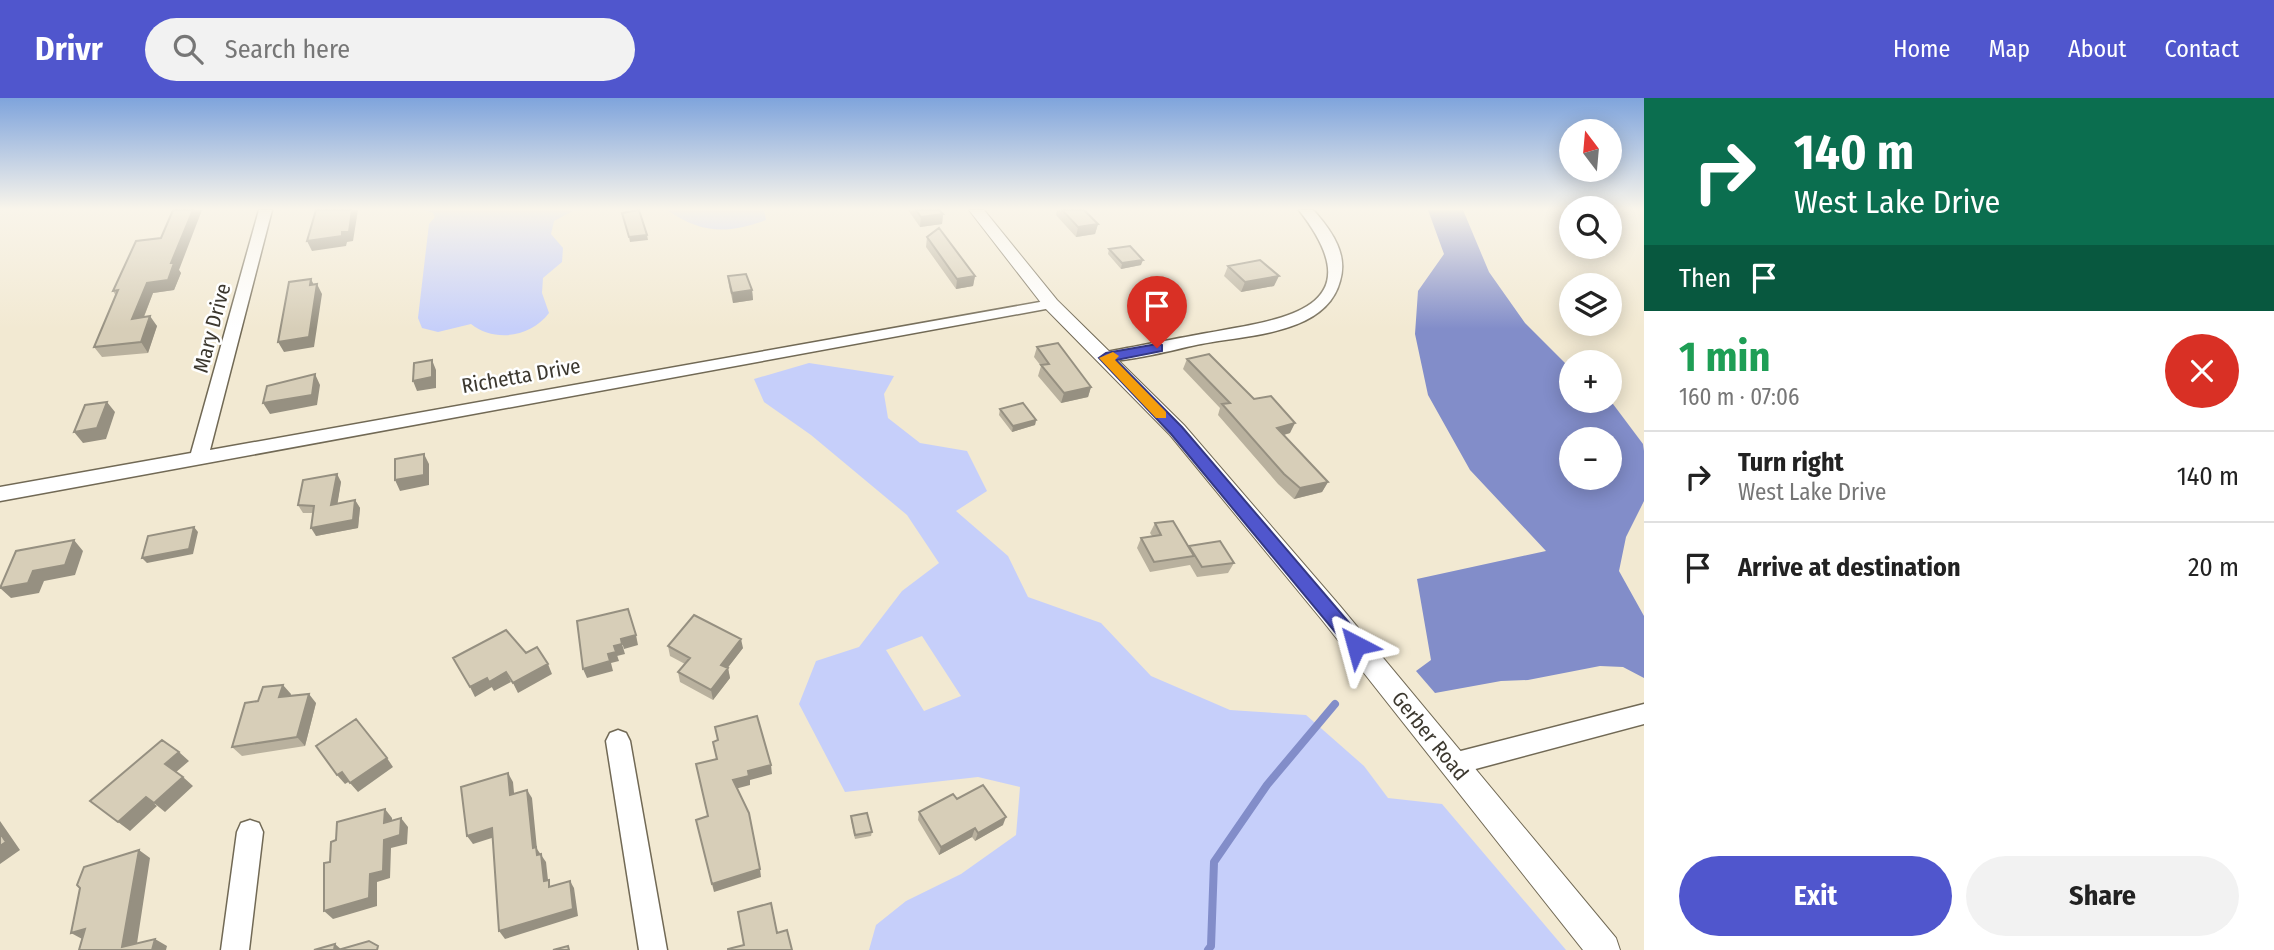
<!DOCTYPE html>
<html lang="en">
<head>
<meta charset="utf-8">
<style>
	:root { --surface:#fff; --page:#f2f2f2; --text:#222; --muted:#767676; --line:#e0e0e0; --accent:#5056cd }
	body { margin:0; font-family:"Fira Sans Condensed",sans-serif; background:var(--page); color:var(--text); height:100vh; display:flex; flex-direction:column; font-size:26px; white-space:nowrap }
	* { box-sizing:border-box; margin:0 }
	p { font-size:23px; color:var(--muted) }
	.icon { flex:none; width:38px; height:38px; fill:none; stroke:currentColor; stroke-width:2; stroke-linecap:round; stroke-linejoin:round }
	.map { position:relative; flex:1; overflow:hidden }
	.drawer { display:flex; flex-direction:column; background:var(--surface); width:630px }
	.drawer>* { flex:none }
	.top-card { background:#0b6e4f; color:#fff; overflow:hidden }
	.needle { width:46px; rotate:344deg }
	.controls { position:absolute; left:1559px; top:21px; display:grid; gap:14px }
	.controls a { display:grid; place-items:center; width:63px; height:63px; border-radius:50%; background:var(--surface); box-shadow:0 4px 18px #0003; font-size:35px }
	.pin { position:absolute; display:grid; place-items:center; width:60px; height:60px; color:#fff; margin:-72px -30px; border-radius:50% 50% 50% 0; rotate:-45deg; box-shadow:0 0 7px #0007 }
	.pin .icon { rotate:45deg }
	.me { position:absolute; width:77px; margin:-38px; rotate:321deg; stroke-linejoin:round; filter:drop-shadow(0 0 5px #0008) }
	.turn { display:flex; align-items:center; gap:24px; height:147px; padding:0 35px; font-size:32px }
	.turn .icon { width:91px; height:91px; stroke-width:2.5 }
	.turn b { display:block; font-size:49px; line-height:60px }
	.then { display:flex; align-items:center; height:66px; padding:0 35px; background:#0003; gap:14px; font-size:26px }
	.round { display:grid; place-items:center; flex:none; width:74px; height:74px; border-radius:37px; background:var(--page) }
	.head { display:flex; align-items:center; justify-content:space-between; height:119px; padding:0 35px }
	h1 { font-size:42px; font-weight:700; line-height:52px; color:#1e9e55 }
	.primary-button { display:flex; gap:14px; margin-top:auto; padding:14px 35px }
	.primary-button a { flex:1; height:80px; border-radius:42px; background:var(--accent); color:#fff; font-size:28px; font-weight:700; line-height:80px; text-align:center }
	.primary-button a+a { background:var(--page); color:var(--text) }
	ul { padding:0; list-style:none }
	li { display:flex; align-items:center; gap:21px; height:91px; padding:0 35px; border-top:2px solid var(--line) }
	li div { flex:1 }
	li b { display:block; font-size:26px }
	li em { font-style:normal }
	header { display:flex; align-items:center; gap:42px; box-sizing:border-box; height:98px; padding:0 35px; background:var(--accent); color:#fff }
	header strong { font-size:33px }
	nav { display:flex; gap:38px; margin-inline-start:auto; font-size:24px }
	.search { width:490px; height:63px; background:var(--page); display:flex; align-items:center; gap:18px; box-sizing:border-box; padding:0 24px; border-radius:38px; color:var(--muted); font-size:26px }
	main { display:flex; flex:1; min-height:0 }
	.map>svg:first-child { display:block }
	.green { fill:#c6cffa; fill-rule:evenodd }
	.water { fill:#828dc9; fill-rule:evenodd }
	.lines { fill:none; stroke-linecap:round; stroke-linejoin:round }
	.stream { stroke:#828dc9; stroke-width:8 }
	.minor-casing { stroke:#716955; stroke-width:3 }
	.tertiary-casing { stroke:#716955; stroke-width:2 }
	.minor { fill:#fff; fill-rule:evenodd }
	.tertiary { fill:#fff; fill-rule:evenodd }
	.wall { fill:#b9b19e }
	.shaded-wall { fill:#969081 }
	.building { fill:#d7ceb8; stroke:#969081; stroke-width:2 }
	.route { fill:#5056cd; stroke:#343885; stroke-width:2 }
	.slow { fill:#f59e0b }
	.labels { text-anchor:middle; stroke-width:5; stroke-linejoin:round; paint-order:stroke }
	.street-label { font-size:21px; fill:#3c382f; stroke:#fff }
</style>
</head>
<body>
<header>
<strong>Drivr</strong>
<div class="search"><svg class="icon" aria-label="search" viewBox="0 0 24 24"><circle cx="10" cy="10" r="6"/><path d="M15 15l6 6"/></svg>Search here</div>
<nav><a>Home</a><a>Map</a><a>About</a><a>Contact</a></nav>
</header>
<main>
<div class="map">
<svg width="1644" height="852" viewBox="0 0 1644 852">
	<rect width="100%" height="100%" fill="#f2e9d2"/>
	<path class="green" d="M 425,112 L 586,112 L 573,113 L 554,123 L 551,136 L 563,150 L 562,164 L 543,180 L 542,195 L 549,215 C 531,239 495,245 471,226 L 438,234 L 422,230 L 418,220 L 429,126 L 435,119 L 433,115 Z
		M 667,112 L 764,112 L 766,122 C 727,136 702,136 667,112 Z
		M 809,265 L 894,278 L 884,296 L 888,320 L 920,345 L 967,353 L 987,393 L 956,413 L 1008,458 L 1028,499 L 1101,525 L 1151,578 L 1230,612 L 1306,617 L 1364,668 L 1388,700 L 1442,706 L 1566,852 L 869,852 L 876,827 L 906,803 L 961,776 L 1016,737 L 1020,689 L 978,679 L 845,694 L 799,606 L 816,563 L 859,549 L 902,493 L 939,465 L 907,417 L 811,337 L 764,304 L 754,281 ZM 922,538 L 961,598 L 924,613 L 886,552 Z"/>
	<path class="water" d="M 1428,112 L 1463,112 L 1489,174 L 1525,225 L 1571,271 L 1572,303 L 1610,302 L 1643,346 L 1644,353 L 1644,403 L 1626,439 L 1619,473 L 1644,518 L 1644,580 L 1623,569 L 1600,568 L 1528,582 L 1501,583 L 1435,595 L 1416,573 L 1431,562 L 1417,481 L 1546,453 L 1470,372 L 1428,297 L 1415,236 L 1418,193 L 1444,156 ZM 1572,341 L 1610,341 L 1610,380 L 1572,380 Z"/>
	<g class="lines">
		<path class="stream" d="M 1208,852 L 1211,848 L 1214,764 L 1267,687 L 1335,606"/>
		<g class="minor-casing">
			<path id="minor" d="M 259,112 L 272,112 L 210,352 L 1051,202 L 1058,206 L 1051,210 L 0,403 L 0,389 L 191,355 Z
				M 1299,112 L 1313,112 L 1316,115 C 1333,135 1348,157 1340,183 C 1326,237 1245,237 1201,246 C 1180,250 1118,267 1100,262 L 1098,259 L 1106,254 C 1140,248 1173,241 1207,235 C 1285,221 1376,211 1299,112 Z
				M 1644,606 L 1644,626 L 1453,677 L 1445,674 L 1441,666 L 1445,658 L 1453,655 Z
				M 618,632 L 626,635 L 630,643 L 667,852 L 639,852 L 606,643 L 610,635 Z
				M 250,722 L 259,725 L 263,734 L 249,852 L 221,852 L 237,734 L 241,725 Z"/>
		</g>
		<g class="tertiary-casing">
			<path id="tertiary" d="M 969,112 L 984,112 L 1057,202 L 1184,327 L 1340,508 L 1616,840 L 1620,852 L 1583,852 L 1322,522 L 1170,337 L 1045,210 Z"/>
		</g>
		<use href="#minor" class="minor"/>
		<use href="#tertiary" class="tertiary"/>
	</g>
	<path class="wall" d="M 908,112 L 939,112 L 943,116 L 942,126 L 920,129 Z
		M 1057,112 L 1084,112 L 1098,126 L 1095,136 L 1076,139 L 1056,117 Z
		M 927,139 L 975,178 L 973,188 L 956,191 L 926,149 Z
		M 1109,151 L 1141,167 L 1121,171 L 1108,156 Z
		M 1228,168 L 1274,188 L 1241,194 L 1224,178 Z
		M 179,172 L 181,175 L 174,192 L 153,195 L 144,219 L 157,228 L 148,255 L 102,259 L 94,249 L 116,198 L 113,193 Z
		M 728,178 L 752,192 L 753,202 L 733,205 L 729,188 Z
		M 1037,249 L 1091,289 L 1088,299 L 1061,305 L 1038,278 L 1041,268 L 1034,259 Z
		M 1187,261 L 1290,335 L 1284,337 L 1328,384 L 1322,394 L 1294,401 L 1278,386 L 1218,317 L 1220,310 L 1183,271 Z
		M 1000,311 L 1036,322 L 1035,327 L 1012,334 L 999,317 Z
		M 337,376 L 341,384 L 337,406 L 355,402 L 360,410 L 358,430 L 316,438 L 313,415 L 303,415 L 298,407 Z
		M 1155,425 L 1189,448 L 1234,465 L 1228,475 L 1197,479 L 1190,467 L 1150,474 L 1137,450 L 1141,440 L 1152,438 L 1150,435 Z
		M 668,548 L 743,550 L 727,570 L 728,570 L 730,580 L 713,602 L 680,584 L 678,574 L 685,566 L 670,558 Z
		M 291,596 L 291,598 L 316,605 L 305,648 L 242,658 L 232,649 L 258,603 Z
		M 957,701 L 1003,727 L 975,743 L 972,739 L 939,757 L 918,722 L 919,714 Z
		M 851,718 L 872,734 L 871,738 L 855,741 L 851,722 Z"/>
	<path class="shaded-wall" d="M 193,112 L 202,112 L 179,172 L 181,175 L 174,192 L 153,195 L 139,231 L 132,221 L 147,185 L 171,165 Z
		M 352,112 L 358,112 L 353,143 L 347,144 L 346,148 L 312,153 L 307,143 L 342,134 Z
		M 943,116 L 942,126 L 920,129 L 921,119 Z
		M 1098,126 L 1095,136 L 1076,139 L 1078,129 Z
		M 647,137 L 648,142 L 630,144 L 629,139 Z
		M 1143,162 L 1141,167 L 1121,171 L 1122,165 Z
		M 975,178 L 973,188 L 956,191 L 957,181 Z
		M 1279,178 L 1274,188 L 1241,194 L 1245,184 Z
		M 311,181 L 316,191 L 317,186 L 322,196 L 314,249 L 284,254 L 278,244 L 310,187 Z
		M 752,192 L 753,202 L 733,205 L 732,195 Z
		M 150,218 L 157,228 L 148,255 L 141,244 Z
		M 432,262 L 436,272 L 436,290 L 417,293 L 413,283 Z
		M 315,276 L 320,287 L 317,307 L 270,316 L 263,305 Z
		M 1091,289 L 1088,299 L 1061,305 L 1064,295 Z
		M 107,304 L 115,314 L 106,341 L 83,345 L 74,334 Z
		M 1036,322 L 1035,327 L 1012,334 L 1013,328 Z
		M 1295,325 L 1290,335 L 1272,340 L 1277,330 Z
		M 424,356 L 429,366 L 429,387 L 400,393 L 395,382 Z
		M 337,376 L 341,384 L 336,415 L 331,407 Z
		M 1328,384 L 1322,394 L 1294,401 L 1300,390 Z
		M 355,402 L 360,410 L 358,430 L 316,438 L 311,430 Z
		M 194,429 L 198,434 L 193,456 L 147,465 L 142,460 Z
		M 74,442 L 83,453 L 75,477 L 44,483 L 39,495 L 11,500 L 0,490 L 33,473 Z
		M 636,537 L 638,547 L 624,551 L 621,541 Z
		M 741,541 L 743,550 L 723,576 L 721,567 Z
		M 622,546 L 625,556 L 617,558 L 614,548 Z
		M 616,554 L 619,563 L 611,565 L 613,573 L 587,580 L 583,571 L 608,556 Z
		M 548,566 L 552,576 L 518,595 L 513,585 Z
		M 728,570 L 730,580 L 713,602 L 711,592 Z
		M 506,574 L 511,584 L 494,593 L 489,584 Z
		M 487,580 L 492,589 L 475,599 L 470,589 Z
		M 283,587 L 291,596 L 287,609 L 279,599 Z
		M 309,596 L 316,605 L 305,648 L 297,639 Z
		M 179,654 L 189,663 L 175,675 L 165,666 Z
		M 387,660 L 393,669 L 358,694 L 350,685 Z
		M 771,667 L 772,676 L 750,682 L 750,687 L 735,691 L 733,682 L 748,673 Z
		M 342,674 L 350,683 L 345,686 L 337,677 Z
		M 508,675 L 513,684 L 515,705 L 510,697 Z
		M 183,679 L 193,688 L 165,714 L 154,705 Z
		M 527,692 L 532,700 L 537,751 L 546,764 L 549,791 L 544,783 L 533,750 Z
		M 146,699 L 157,708 L 130,733 L 118,724 Z
		M 385,711 L 392,720 L 392,733 L 384,725 Z
		M 1006,719 L 1003,727 L 975,743 L 978,735 Z
		M 401,720 L 408,729 L 407,746 L 391,750 L 390,780 L 377,784 L 377,808 L 333,821 L 324,813 L 370,776 L 384,742 Z
		M 0,723 L 20,752 L 0,766 Z
		M 492,730 L 498,738 L 473,746 L 467,738 Z
		M 975,730 L 972,739 L 939,757 L 941,749 Z
		M 139,752 L 150,760 L 136,852 L 122,849 Z
		M 760,771 L 761,779 L 714,794 L 712,786 Z
		M 570,783 L 574,790 L 578,818 L 505,841 L 499,833 Z
		M 85,831 L 84,842 L 71,835 Z
		M 155,841 L 167,848 L 166,852 L 152,852 Z
		M 335,846 L 342,852 L 334,852 Z"/>
	<path class="building" d="M 173,112 L 193,112 L 171,165 L 174,165 L 168,182 L 147,185 L 132,221 L 150,218 L 141,244 L 94,249 L 118,192 L 113,193 L 136,143 L 161,140 Z
		M 316,112 L 352,112 L 349,134 L 342,134 L 342,138 L 307,143 Z
		M 639,112 L 647,137 L 629,139 L 622,115 Z
		M 916,112 L 939,112 L 943,116 L 921,119 Z
		M 1062,112 L 1084,112 L 1098,126 L 1078,129 Z
		M 939,130 L 975,178 L 957,181 L 927,139 Z
		M 1130,148 L 1143,162 L 1122,165 L 1109,151 Z
		M 1260,162 L 1279,178 L 1245,184 L 1228,168 Z
		M 746,176 L 752,192 L 732,195 L 728,178 Z
		M 311,181 L 310,187 L 317,186 L 309,239 L 278,244 L 289,184 Z
		M 1058,245 L 1091,289 L 1064,295 L 1041,267 L 1049,266 L 1037,249 Z
		M 1209,256 L 1254,301 L 1271,298 L 1295,325 L 1277,330 L 1328,384 L 1300,390 L 1284,376 L 1222,306 L 1230,305 L 1187,261 Z
		M 432,262 L 432,279 L 413,283 L 414,265 Z
		M 315,276 L 312,297 L 263,305 L 267,288 Z
		M 107,304 L 97,330 L 74,334 L 85,307 Z
		M 1023,305 L 1036,322 L 1013,328 L 1000,311 Z
		M 424,356 L 424,377 L 395,382 L 395,361 Z
		M 337,376 L 331,407 L 355,402 L 353,422 L 311,430 L 314,408 L 298,407 L 303,382 Z
		M 1173,423 L 1194,458 L 1154,464 L 1141,440 L 1161,437 L 1155,425 Z
		M 194,429 L 189,451 L 142,460 L 148,438 Z
		M 74,442 L 65,467 L 33,473 L 28,485 L 0,490 L 16,453 Z
		M 1220,443 L 1234,465 L 1202,469 L 1189,448 Z
		M 628,511 L 636,537 L 621,541 L 622,546 L 614,548 L 616,554 L 608,556 L 610,563 L 583,571 L 577,523 Z
		M 694,517 L 741,541 L 721,567 L 728,570 L 711,592 L 678,574 L 690,560 L 668,548 Z
		M 506,532 L 526,555 L 537,549 L 548,566 L 513,585 L 506,574 L 489,584 L 487,580 L 470,589 L 453,560 Z
		M 283,587 L 279,599 L 309,596 L 297,639 L 232,649 L 245,605 L 258,603 L 263,589 Z
		M 757,618 L 771,667 L 748,673 L 749,678 L 733,682 L 749,715 L 760,771 L 712,786 L 696,722 L 708,718 L 696,666 L 717,661 L 713,644 L 718,642 L 715,629 Z
		M 356,621 L 387,660 L 350,685 L 342,674 L 337,677 L 316,648 Z
		M 162,642 L 179,654 L 165,666 L 183,679 L 154,705 L 146,699 L 118,724 L 90,703 Z
		M 508,675 L 510,697 L 527,692 L 533,750 L 536,749 L 537,757 L 541,756 L 544,783 L 549,782 L 549,789 L 570,783 L 573,811 L 499,833 L 492,730 L 467,738 L 461,689 Z
		M 983,687 L 1006,719 L 978,735 L 975,730 L 941,749 L 919,714 L 953,696 L 957,701 Z
		M 385,711 L 384,725 L 401,720 L 400,737 L 384,742 L 383,773 L 370,776 L 369,800 L 324,813 L 324,765 L 330,764 L 331,744 L 336,742 L 337,724 Z
		M 867,715 L 872,734 L 855,737 L 851,718 Z
		M 0,735 L 6,744 L 0,748 Z
		M 139,752 L 122,849 L 155,841 L 152,852 L 79,852 L 85,831 L 71,835 L 80,790 L 77,787 L 84,769 Z
		M 771,805 L 777,835 L 787,832 L 792,852 L 728,852 L 728,851 L 744,847 L 738,814 Z
		M 369,843 L 378,848 L 377,852 L 338,852 Z
		M 335,846 L 334,852 L 314,852 Z
		M 568,848 L 569,852 L 553,852 Z"/>
	<linearGradient id="sky" x2="0" y2="1"><stop stop-color="#7fa4dc"/><stop offset="0.48" stop-color="#f9f5eb"/><stop offset="1" stop-color="#f9f5eb" stop-opacity="0"/></linearGradient>
	<rect width="1644" height="231" fill="url(#sky)"/>
	<path class="route" d="M 1157,246 L 1162,247 L 1162,253 L 1116,262 L 1182,329 L 1363,541 L 1365,547 L 1363,552 L 1350,552 L 1171,336 L 1099,260 L 1106,255 Z"/>
	<path class="slow" d="M 1113,254 L 1119,258 L 1115,262 L 1166,314 L 1166,320 L 1156,320 L 1099,260 Z"/>
	<g class="labels">
		<g class="street-label">
			<text transform="translate(212 230) rotate(-75)" y="7">Mary Drive</text>
			<text transform="translate(521 278) rotate(-10)" y="7">Richetta Drive</text>
			<text transform="translate(1430 638) rotate(51)" y="7">Gerber Road</text>
		</g>
	</g>
</svg>
<div class="controls">
<a><svg class="needle" viewBox="-14 -14 28 28"><path d="M0-13l5 13h-10z" fill="#e53935"/><path d="M0 13l5-13h-10z" fill="#767676"/></svg></a>
<a><svg class="icon" aria-label="search" viewBox="0 0 24 24"><circle cx="10" cy="10" r="6"/><path d="M15 15l6 6"/></svg></a>
<a><svg class="icon" aria-label="layers" viewBox="0 0 24 24"><path d="M12 4l9 5-9 5-9-5zM3 14l9 5 9-5"/></svg></a>
<a>+</a>
<a>−</a>
</div>
<div class="pin" style="left:1157px;top:250px;background:#d93025"><svg class="icon" aria-label="arrive" viewBox="0 0 24 24"><path d="M6 21V4h12l-3 4 3 4H6"/></svg></div>
<svg class="me" style="left:1356px;top:547px" viewBox="-20 -20 40 40"><path d="M0-17L14 15 0 8-14 15z" fill="#5056cd" stroke="#fff" stroke-width="4"/></svg>
</div>
<section class="drawer">
<div class="top-card">
<div class="turn"><svg class="icon" aria-label="right" viewBox="0 0 24 24"><path d="M7 20v-9h11M14 6l5 5-5 5"/></svg><div><b>140 m</b>West Lake Drive</div></div>
<div class="then">Then<svg class="icon" aria-label="arrive" viewBox="0 0 24 24"><path d="M6 21V4h12l-3 4 3 4H6"/></svg></div>
</div>
<div class="head"><div><h1>1 min</h1><p>160 m · 07:06</p></div><a class="round" style="background:#d93025;color:#fff"><svg class="icon" aria-label="close" viewBox="0 0 24 24"><path d="M6 6l12 12M18 6L6 18"/></svg></a></div>
<ul>
<li><svg class="icon" aria-label="right" viewBox="0 0 24 24"><path d="M7 20v-9h11M14 6l5 5-5 5"/></svg><div><b>Turn right</b><p>West Lake Drive</p></div><em>140 m</em></li>
<li><svg class="icon" aria-label="arrive" viewBox="0 0 24 24"><path d="M6 21V4h12l-3 4 3 4H6"/></svg><div><b>Arrive at destination</b></div><em>20 m</em></li>
</ul>
<div class="primary-button"><a>Exit</a><a>Share</a></div>
</section>
</main>
</body>
</html>
